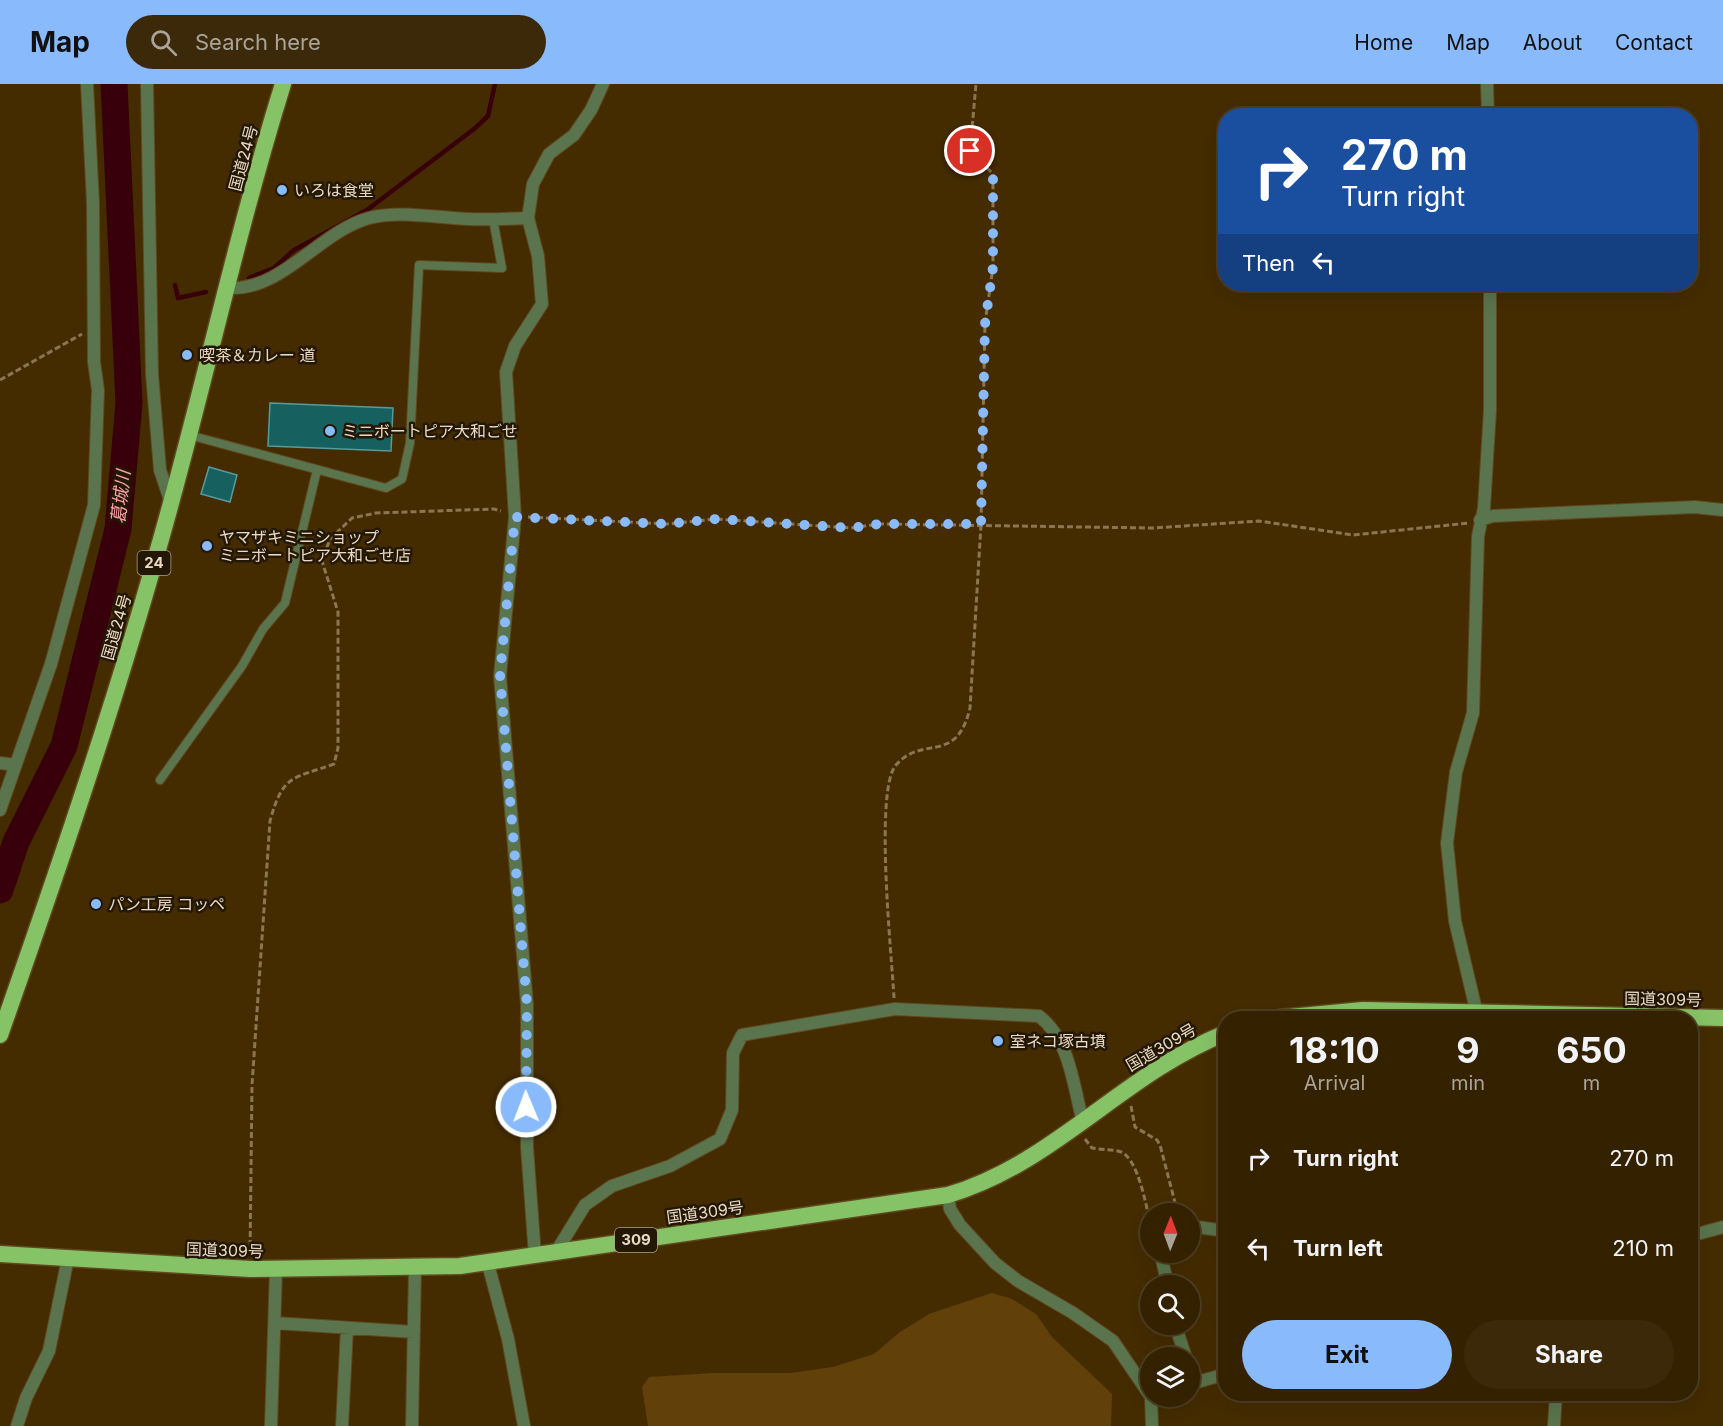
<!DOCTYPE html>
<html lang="en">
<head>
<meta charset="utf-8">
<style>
	:root { --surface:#342100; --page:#3c290a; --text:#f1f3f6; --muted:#a9a399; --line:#4e3e22; --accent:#89bafc }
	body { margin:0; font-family:Inter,"Noto Sans JP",sans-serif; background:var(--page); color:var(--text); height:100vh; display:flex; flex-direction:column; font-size:22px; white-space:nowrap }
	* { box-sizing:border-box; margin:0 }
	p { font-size:20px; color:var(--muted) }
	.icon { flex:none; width:33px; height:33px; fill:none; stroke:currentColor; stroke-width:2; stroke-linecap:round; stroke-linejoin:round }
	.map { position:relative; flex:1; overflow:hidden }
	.details { position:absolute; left:1218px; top:927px; width:480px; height:390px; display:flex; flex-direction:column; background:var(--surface); border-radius:24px; box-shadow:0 6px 24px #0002,0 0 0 2px var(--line) }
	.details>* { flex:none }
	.hud { position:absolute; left:1218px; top:24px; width:480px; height:183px; border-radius:24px; box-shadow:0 6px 24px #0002,0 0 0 2px var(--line); background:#1a4fa0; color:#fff; overflow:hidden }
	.needle { width:39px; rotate:1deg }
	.tools { position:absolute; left:1140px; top:1119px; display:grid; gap:12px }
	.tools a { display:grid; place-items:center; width:60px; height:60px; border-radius:50%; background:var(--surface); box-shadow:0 6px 24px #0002,0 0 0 2px var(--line); font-size:30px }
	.pin { position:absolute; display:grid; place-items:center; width:51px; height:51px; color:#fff; margin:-26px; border:3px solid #fff; border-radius:50%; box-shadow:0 2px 6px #0007 }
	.me { position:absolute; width:66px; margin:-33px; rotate:359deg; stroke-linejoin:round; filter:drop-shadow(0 0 4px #0008) }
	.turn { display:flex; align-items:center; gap:21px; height:126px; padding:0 24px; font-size:27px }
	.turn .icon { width:78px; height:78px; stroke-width:2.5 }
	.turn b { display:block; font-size:42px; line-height:51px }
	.then { display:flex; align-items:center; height:57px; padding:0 24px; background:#0003; gap:12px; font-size:22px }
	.eta { display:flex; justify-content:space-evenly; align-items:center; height:102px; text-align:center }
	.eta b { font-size:36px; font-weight:700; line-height:42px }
	.cta { display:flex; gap:12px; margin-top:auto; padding:12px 24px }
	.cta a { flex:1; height:69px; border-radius:36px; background:var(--accent); color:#111; font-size:24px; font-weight:700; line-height:69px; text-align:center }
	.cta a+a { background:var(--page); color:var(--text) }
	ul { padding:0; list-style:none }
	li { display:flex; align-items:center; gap:18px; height:90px; padding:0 24px }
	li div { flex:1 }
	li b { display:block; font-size:22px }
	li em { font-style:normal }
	header { display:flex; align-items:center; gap:36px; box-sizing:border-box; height:84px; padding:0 30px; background:var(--accent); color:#111 }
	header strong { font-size:28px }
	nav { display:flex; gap:33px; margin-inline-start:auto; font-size:21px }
	.search { width:420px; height:54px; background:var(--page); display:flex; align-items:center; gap:15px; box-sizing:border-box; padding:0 21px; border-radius:33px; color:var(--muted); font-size:22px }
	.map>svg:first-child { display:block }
	.green { fill:#614109 }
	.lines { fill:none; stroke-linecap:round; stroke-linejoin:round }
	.stream { stroke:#38000a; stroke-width:4.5 }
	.river { stroke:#38000a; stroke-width:27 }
	.building { fill:#166060; stroke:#579b9b; stroke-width:1.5 }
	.service-casing { stroke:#5f481f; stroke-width:10 }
	.minor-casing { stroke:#5f481f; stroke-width:14 }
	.trunk-casing { stroke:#5f481f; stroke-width:19 }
	.path { stroke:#8b7653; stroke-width:3; stroke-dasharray:6 3; stroke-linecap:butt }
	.service { stroke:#5a754d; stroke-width:8 }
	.minor { stroke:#5a754d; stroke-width:12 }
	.trunk { stroke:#86c366; stroke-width:16 }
	.route { stroke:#89bafc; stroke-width:10; stroke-dasharray:0 18 }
	.poi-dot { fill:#89bafc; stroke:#231706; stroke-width:2 }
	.labels { text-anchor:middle; stroke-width:5; stroke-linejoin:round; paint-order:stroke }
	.shield { fill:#231706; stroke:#aea08b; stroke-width:1.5 }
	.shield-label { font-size:15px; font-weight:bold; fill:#eadac4 }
	.street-label { font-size:16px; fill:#eadac4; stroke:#231706 }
	.poi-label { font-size:16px; fill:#eadac4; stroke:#231706; text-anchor:start }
	.water-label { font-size:18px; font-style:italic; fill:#fea3a8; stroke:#231706 }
</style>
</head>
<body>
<header>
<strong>Map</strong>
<div class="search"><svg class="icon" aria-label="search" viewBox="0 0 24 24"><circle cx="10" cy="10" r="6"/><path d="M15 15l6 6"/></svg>Search here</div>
<nav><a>Home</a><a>Map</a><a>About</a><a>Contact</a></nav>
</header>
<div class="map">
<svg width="1723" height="1342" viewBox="0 0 1723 1342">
	<rect width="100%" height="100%" fill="#452c00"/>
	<path class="green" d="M 992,1209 L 1012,1215 L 1036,1230 L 1052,1253 L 1112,1310 L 1111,1342 L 648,1342 L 642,1303 L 649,1293 L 713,1289 L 791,1289 L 833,1283 L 874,1270 L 900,1248 L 929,1230 Z"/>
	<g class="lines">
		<path class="stream" d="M 249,194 L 274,184 L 294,166 L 367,126 L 474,45 L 488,32 L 495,0
			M 175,201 L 178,214 L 206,208"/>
		<path class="river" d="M 0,806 L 16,758 L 64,662 L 118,445 L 129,319 L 114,0"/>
	</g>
	<path class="building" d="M 270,319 L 393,324 L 391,367 L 268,362 Z
		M 209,383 L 237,391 L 230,418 L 201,410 Z"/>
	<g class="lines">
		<g class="service-casing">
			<path id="service" d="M 189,351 L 386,404 L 402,395 L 410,359 L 419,181 L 502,184 L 493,135
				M 160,696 L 242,582 L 263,545 L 285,519 L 317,386"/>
		</g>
		<g class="minor-casing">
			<path id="minor" d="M 147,0 L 152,290 L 160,386 L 171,419
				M 1487,0 L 1488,32
				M 229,204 C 282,207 319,148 369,134 C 401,126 436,134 468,135 C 488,136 508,135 528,134
				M 1480,436 L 1493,432 L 1695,423 L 1723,426
				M 0,679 L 16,681
				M 0,726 L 51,580 L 94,421 L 98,306 L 94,278 L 93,119 L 87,0
				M 1478,934 L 1455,837 L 1447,759 L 1456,688 L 1473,629 L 1478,452 L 1484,424 L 1490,326 L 1490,200
				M 948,1111 L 950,1125 L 960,1141 L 995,1179 L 1018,1197 L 1073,1229 L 1113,1257 L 1151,1313 L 1152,1342
				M 1190,1142 L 1226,1147
				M 1690,1152 L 1723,1143
				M 556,1168 L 585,1121 L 612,1102 L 670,1082 L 720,1055 L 732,1026 L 733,969 L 742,951 L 895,925 L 1039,932 C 1070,956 1073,1001 1083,1038
				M 535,1172 L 527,1063 L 527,921 L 500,592 L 515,433 L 506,288 L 515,262 L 542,220 L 538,172 L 528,134 L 533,100 L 549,70 L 574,51 L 591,26 L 603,0
				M 1162,1176 L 1168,1202
				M 488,1180 L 508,1255 L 524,1342
				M 275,1239 L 414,1248
				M 1175,1240 L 1186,1274
				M 1190,1280 L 1198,1297
				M 1190,1300 L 1226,1290
				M 17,1342 L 26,1314 L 49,1267 L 68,1174
				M 271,1342 L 276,1185
				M 342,1342 L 347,1244
				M 412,1342 L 415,1184
				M 1554,1342 L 1556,1310"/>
		</g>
		<g class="trunk-casing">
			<path id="trunk" d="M 1279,934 L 1363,926 L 1723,934
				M 0,951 C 62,775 122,599 171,419 C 209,280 240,138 283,0
				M 0,1170 L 250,1185 L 460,1182 L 948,1111 C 1054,1080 1124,989 1226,949"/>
		</g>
		<path class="path" d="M 0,296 L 82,250
			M 528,433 L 667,440 L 716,435 L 851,444 L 879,440 L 1153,444 L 1259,437 L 1353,451 L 1469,439
			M 894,914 C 892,874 874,706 896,681 C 923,650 956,682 970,624 L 981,440 L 985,239 L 993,183 L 993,90 L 970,67 L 976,0
			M 1131,1022 L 1135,1043 L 1157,1056 L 1160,1061 L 1178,1130
			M 1085,1055 L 1092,1064 C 1102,1066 1112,1065 1121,1068 C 1138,1075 1146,1121 1150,1138
			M 250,1171 L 252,1001 L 270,737 C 283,690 292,695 334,680 L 338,664 L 338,528 L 322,477 L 330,455 L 352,434 L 376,429 L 494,425 L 501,427"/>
		<use href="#service" class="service"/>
		<use href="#minor" class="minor"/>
		<use href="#trunk" class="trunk"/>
	</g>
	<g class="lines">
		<path class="route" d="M 526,1023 L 527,921 L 500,591 L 515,433 L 667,440 L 716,435 L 851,444 L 879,440 L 981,440 L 985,240 L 993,183 L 993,90 L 970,67"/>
	</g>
	<g class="poi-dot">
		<circle cx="282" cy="106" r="6"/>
		<circle cx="187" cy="271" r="6"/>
		<circle cx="330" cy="347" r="6"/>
		<circle cx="207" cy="462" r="6"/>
		<circle cx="96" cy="820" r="6"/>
		<circle cx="998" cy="957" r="6"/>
	</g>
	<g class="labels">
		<g class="shield">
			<rect x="137.5" y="467" width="33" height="24" rx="4.5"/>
			<rect x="615" y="1144" width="42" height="24" rx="4.5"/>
		</g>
		<g class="shield-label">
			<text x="154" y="484">24</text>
			<text x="636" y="1161">309</text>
		</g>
		<g class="street-label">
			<text transform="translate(243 74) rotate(-75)" y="6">国道24号</text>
			<text transform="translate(116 543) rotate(-74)" y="6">国道24号</text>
			<text transform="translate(1663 915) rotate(1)" y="6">国道309号</text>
			<text transform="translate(1161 963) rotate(-30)" y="6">国道309号</text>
			<text transform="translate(705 1128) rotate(-8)" y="6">国道309号</text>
			<text transform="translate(225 1166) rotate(2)" y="6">国道309号</text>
		</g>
		<g class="poi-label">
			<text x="294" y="112">いろは食堂</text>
			<text x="199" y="277">喫茶＆カレー 道</text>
			<text x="342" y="353">ミニボートピア大和ごせ</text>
			<text x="219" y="459">ヤマザキミニショップ<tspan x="219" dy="18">ミニボートピア大和ごせ店</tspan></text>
			<text x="108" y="826">パン工房 コッペ</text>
			<text x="1010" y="963">室ネコ塚古墳</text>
		</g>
		<g class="water-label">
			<text transform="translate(121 413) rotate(-84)" y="6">葛城川</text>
		</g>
	</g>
</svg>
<div class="tools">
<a><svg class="needle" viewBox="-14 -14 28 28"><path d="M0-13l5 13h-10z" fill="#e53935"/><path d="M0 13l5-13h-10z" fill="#a9a399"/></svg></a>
<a><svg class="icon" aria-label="search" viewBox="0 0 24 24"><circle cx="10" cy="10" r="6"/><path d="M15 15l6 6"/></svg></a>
<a><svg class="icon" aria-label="layers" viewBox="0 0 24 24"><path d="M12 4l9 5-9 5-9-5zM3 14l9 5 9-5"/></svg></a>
</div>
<div class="pin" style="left:970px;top:67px;background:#d93025"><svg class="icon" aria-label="arrive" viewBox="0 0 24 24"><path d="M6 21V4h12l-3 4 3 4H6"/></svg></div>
<svg class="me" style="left:526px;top:1023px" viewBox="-20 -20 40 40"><circle r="17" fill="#89bafc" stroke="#fff" stroke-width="3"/><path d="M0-11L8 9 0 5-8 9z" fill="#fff"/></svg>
<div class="hud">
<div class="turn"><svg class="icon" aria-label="right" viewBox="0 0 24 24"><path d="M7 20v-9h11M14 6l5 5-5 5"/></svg><div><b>270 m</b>Turn right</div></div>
<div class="then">Then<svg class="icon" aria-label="left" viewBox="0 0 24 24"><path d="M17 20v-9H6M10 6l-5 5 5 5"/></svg></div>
</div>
<section class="details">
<div class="eta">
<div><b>18:10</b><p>Arrival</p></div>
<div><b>9</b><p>min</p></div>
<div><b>650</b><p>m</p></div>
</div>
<ul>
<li><svg class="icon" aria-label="right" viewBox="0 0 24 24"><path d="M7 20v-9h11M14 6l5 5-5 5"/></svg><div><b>Turn right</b></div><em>270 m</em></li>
<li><svg class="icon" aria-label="left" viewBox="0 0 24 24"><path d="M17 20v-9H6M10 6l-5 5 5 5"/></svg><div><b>Turn left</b></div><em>210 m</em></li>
</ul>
<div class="cta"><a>Exit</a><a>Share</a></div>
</section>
</div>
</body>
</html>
